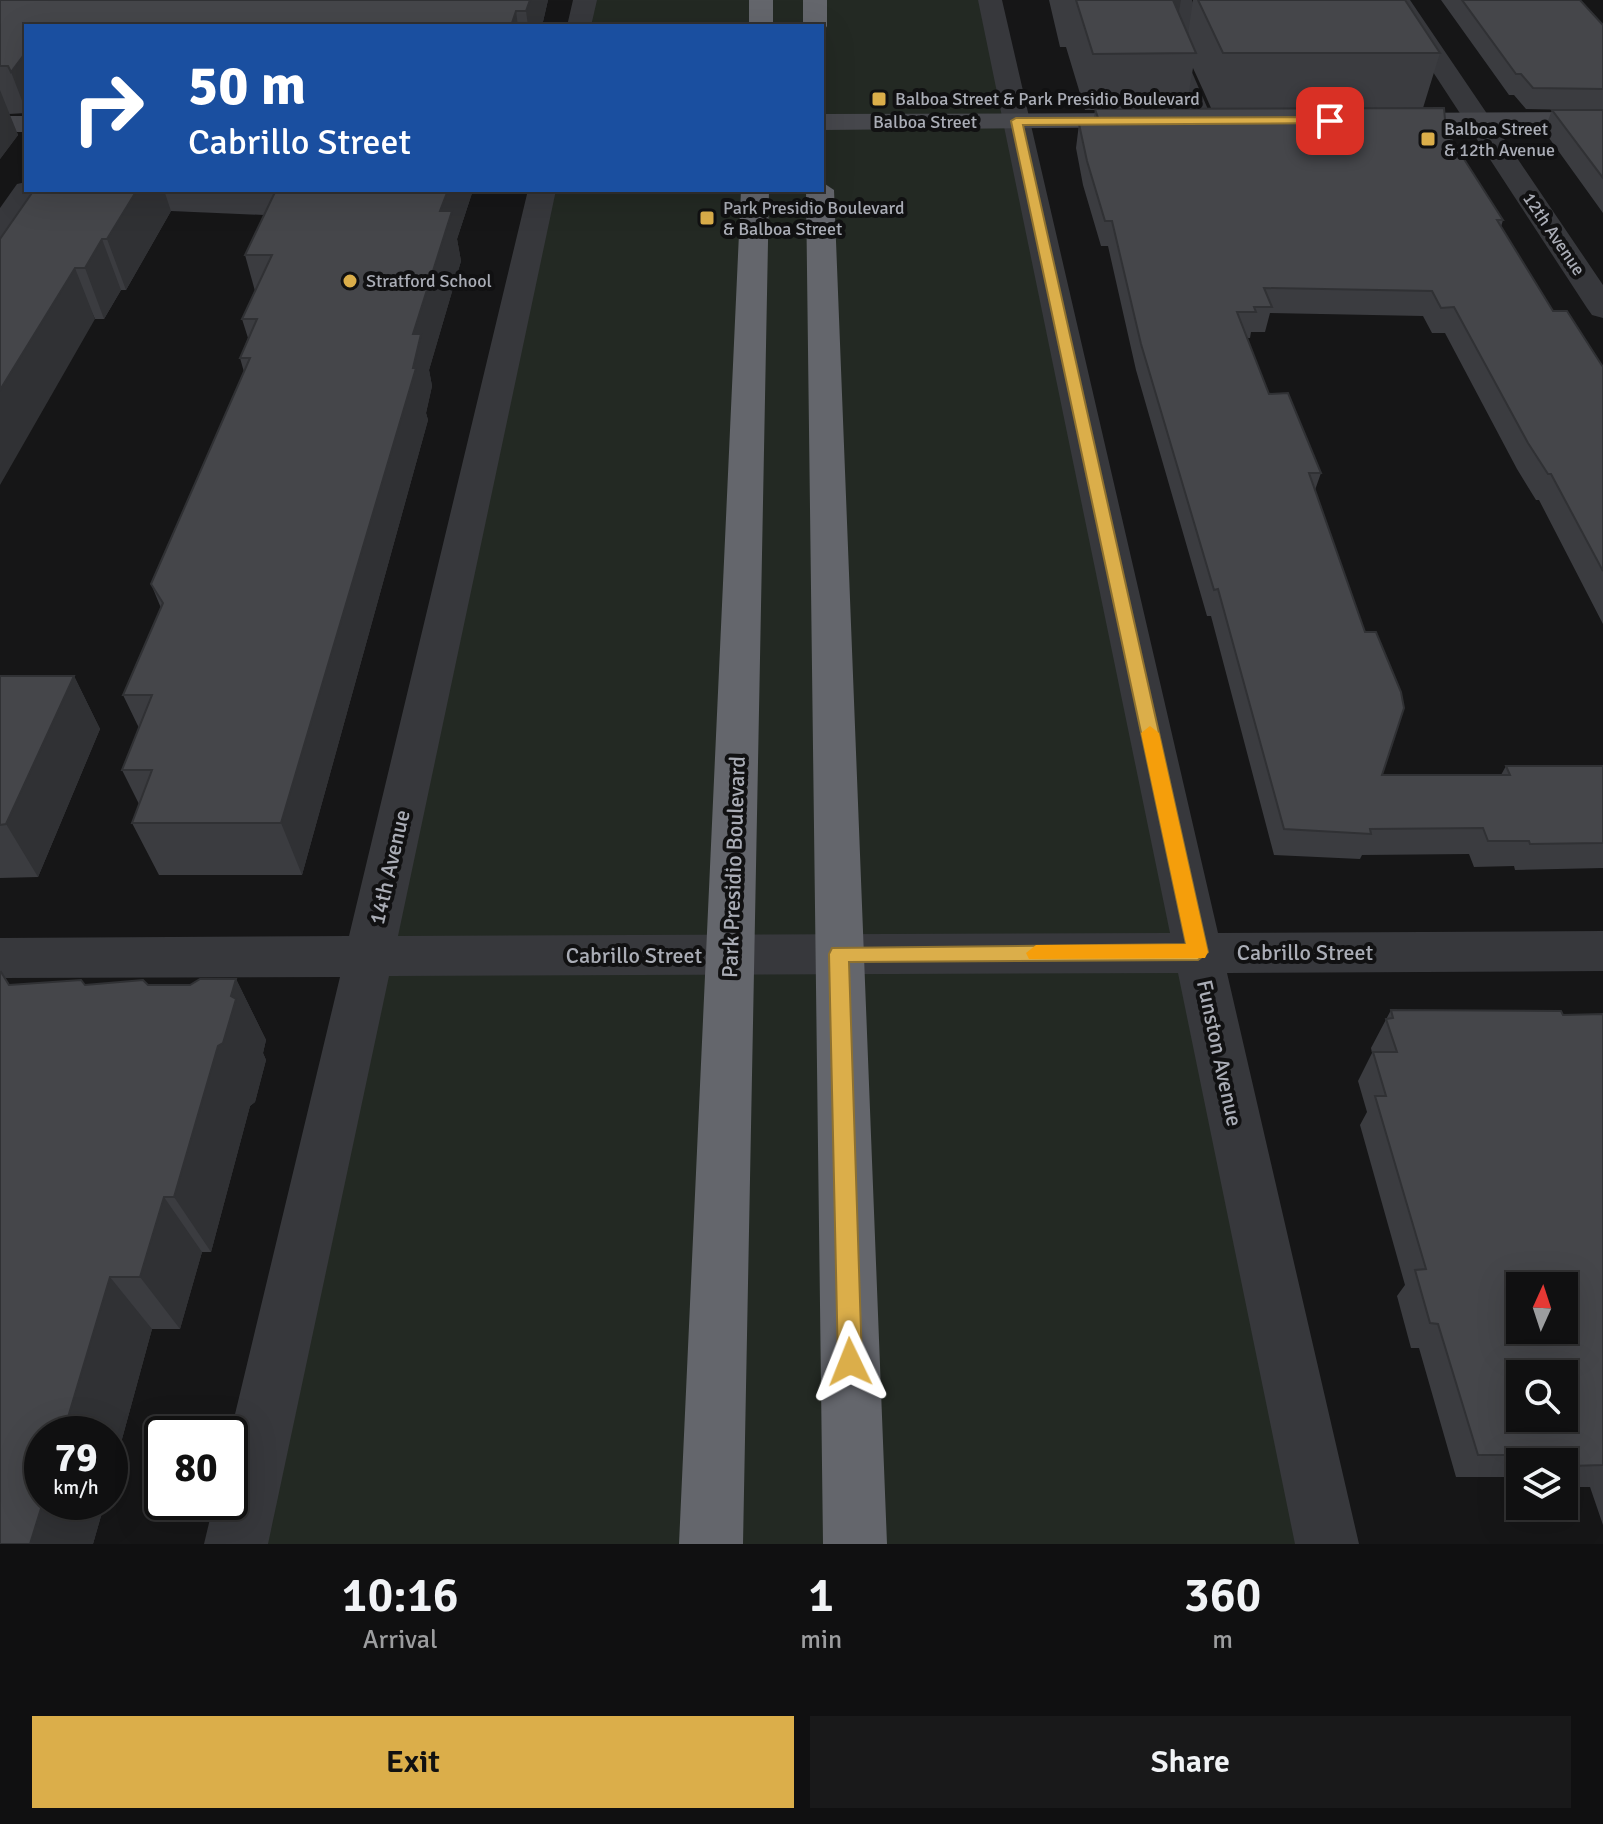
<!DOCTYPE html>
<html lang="en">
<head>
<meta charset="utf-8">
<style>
	:root { --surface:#101011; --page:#19191a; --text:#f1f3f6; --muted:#9c9d9f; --line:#303031; --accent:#dbae4a }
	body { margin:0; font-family:Signika,sans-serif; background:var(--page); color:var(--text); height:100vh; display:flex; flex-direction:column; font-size:30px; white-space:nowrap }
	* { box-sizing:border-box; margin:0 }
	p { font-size:26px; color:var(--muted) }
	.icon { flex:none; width:44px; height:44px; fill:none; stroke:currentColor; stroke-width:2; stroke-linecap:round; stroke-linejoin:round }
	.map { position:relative; height:1544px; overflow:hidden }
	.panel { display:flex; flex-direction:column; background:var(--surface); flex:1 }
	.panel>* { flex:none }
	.top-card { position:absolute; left:24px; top:24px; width:800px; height:168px; border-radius:0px; box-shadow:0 8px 32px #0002,0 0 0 2px var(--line); background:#1a4fa0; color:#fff; overflow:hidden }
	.needle { width:52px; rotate:3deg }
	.fabs { position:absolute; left:1506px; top:1272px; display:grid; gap:16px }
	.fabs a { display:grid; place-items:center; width:72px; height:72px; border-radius:0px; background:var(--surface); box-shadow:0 8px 32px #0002,0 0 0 2px var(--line); font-size:40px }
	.speed { position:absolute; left:24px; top:1416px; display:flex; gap:16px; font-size:40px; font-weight:700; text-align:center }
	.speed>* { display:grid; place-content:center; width:104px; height:104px; border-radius:50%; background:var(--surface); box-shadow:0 8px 32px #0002,0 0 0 2px var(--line); line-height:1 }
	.speed small { font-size:20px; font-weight:400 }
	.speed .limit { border:4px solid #111; border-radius:12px; background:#fff; color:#111 }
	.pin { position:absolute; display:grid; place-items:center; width:68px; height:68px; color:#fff; margin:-34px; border-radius:16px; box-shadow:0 4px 12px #0006 }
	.me { position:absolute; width:88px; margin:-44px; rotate:358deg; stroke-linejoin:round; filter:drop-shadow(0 0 6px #0008) }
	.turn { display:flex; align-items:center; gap:28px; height:168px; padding:0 32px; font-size:36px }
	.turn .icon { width:104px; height:104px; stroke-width:2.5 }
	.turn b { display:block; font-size:56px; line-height:68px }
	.eta { display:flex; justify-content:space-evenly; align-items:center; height:136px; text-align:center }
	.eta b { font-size:48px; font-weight:600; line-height:56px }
	.button { display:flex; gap:16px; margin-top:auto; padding:16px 32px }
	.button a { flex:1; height:92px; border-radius:0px; background:var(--accent); color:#111; font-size:32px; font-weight:600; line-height:92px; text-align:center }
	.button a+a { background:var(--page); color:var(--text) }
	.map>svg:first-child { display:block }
	.green { fill:#232923 }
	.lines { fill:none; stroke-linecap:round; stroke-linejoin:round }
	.lane { fill:#37383c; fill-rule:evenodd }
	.street { fill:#37383c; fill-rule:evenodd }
	.secondary { fill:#46474c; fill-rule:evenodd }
	.highway { fill:#64666c; fill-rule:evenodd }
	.wall { fill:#3b3c40; fill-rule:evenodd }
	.shaded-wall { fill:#303134 }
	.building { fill:#45464a; stroke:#303134; stroke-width:2; fill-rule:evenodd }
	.route { fill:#dbae4a; stroke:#8e7130; stroke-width:2 }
	.slow { fill:#f59e0b }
	.poi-dot { fill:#dbae4a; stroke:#111112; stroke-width:3 }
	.labels { text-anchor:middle; stroke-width:8; stroke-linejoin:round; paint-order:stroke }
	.far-poi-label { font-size:18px; fill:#aaadb6; stroke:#111112; text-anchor:start }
	.far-street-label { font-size:18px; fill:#aaadb6; stroke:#111112 }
	.street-label { font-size:22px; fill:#aaadb6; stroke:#111112 }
</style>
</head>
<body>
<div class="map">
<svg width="1603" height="1544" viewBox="0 0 1603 1544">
	<rect width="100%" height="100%" fill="#161617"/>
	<path class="green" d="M 585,0 L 990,0 L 1327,1544 L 235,1544 L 542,190 L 822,190 L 822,26 L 579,26 Z"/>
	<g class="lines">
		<path class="lane" d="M 1174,0 L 1192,0 L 1199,20 L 1184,38 L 1182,49 L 1213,121 L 1210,125 L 1196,125 L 1193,121 L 1164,49 L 1166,37 L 1181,19 Z"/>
		<path class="street" d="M 573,0 L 597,0 L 591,26 L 567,26 Z
			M 978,0 L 1002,0 L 1218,933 L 1603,931 L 1603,971 L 1227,973 L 1359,1544 L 1295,1544 L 1178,973 L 389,976 L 268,1544 L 204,1544 L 214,1502 L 230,1502 L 230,1435 L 340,977 L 0,978 L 0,938 L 349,936 L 528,190 L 556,190 L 398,936 L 1170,933 Z
			M 1386,0 L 1410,0 L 1603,285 L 1603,318 L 1592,315 L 1587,308 Z
			M 26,182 L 26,190 L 41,190 L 11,235 L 0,238 L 0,208 L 17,184 Z"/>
		<path class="secondary" d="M 1603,112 L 1603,128 L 1385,129 L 1375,127 L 1372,121 L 1375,115 L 1385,113 Z
			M 1153,113 L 1163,115 L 1166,121 L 1163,127 L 822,130 L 822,114 Z
			M 0,116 L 26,116 L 26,132 L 0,132 Z"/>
		<path class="highway" d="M 749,0 L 773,0 L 773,26 L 749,26 Z
			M 803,0 L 827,0 L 827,26 L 824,31 L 822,26 L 803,26 Z
			M 822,182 L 834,190 L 887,1544 L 823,1544 L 806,190 L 822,190 Z
			M 741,190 L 769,190 L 743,1544 L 679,1544 Z"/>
	</g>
	<path class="wall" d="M 0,0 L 548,0 L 542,26 L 26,26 L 26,113 L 9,114 L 18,135 L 0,159 Z
		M 1049,0 L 1181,0 L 1179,13 L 1188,34 L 1193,0 L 1405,0 L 1440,53 L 1423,108 L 1446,131 L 1503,220 L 1501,227 L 1553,311 L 1603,367 L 1603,624 L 1539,500 L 1536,500 L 1517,469 L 1445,333 L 1432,333 L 1423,316 L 1270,313 L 1265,332 L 1251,332 L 1250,338 L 1247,338 L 1269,394 L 1321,473 L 1315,490 L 1382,775 L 1501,775 L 1506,766 L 1603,766 L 1603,868 L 1515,870 L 1514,866 L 1474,867 L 1469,854 L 1362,855 L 1360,859 L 1274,855 L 1211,616 L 1207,616 L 1136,370 L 1108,246 L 1101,246 L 1083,185 L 1076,148 L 1079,124 L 1093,124 L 1095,110 L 1085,110 L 1066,47 L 1060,47 ZM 1193,68 L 1204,92 L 1211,108 L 1186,109 Z
		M 1441,0 L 1580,0 L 1603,25 L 1603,213 L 1544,131 L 1552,110 L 1575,110 L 1526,109 L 1514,95 L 1509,95 Z
		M 34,190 L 473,190 L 457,239 L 461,261 L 429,370 L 432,386 L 426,413 L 428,420 L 302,875 L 159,875 L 132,823 L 139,804 L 122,770 L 139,728 L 123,695 L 161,608 L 151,584 L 244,372 L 240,358 L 248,338 L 242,319 L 255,291 L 245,255 L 264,215 L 171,211 L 126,290 L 121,290 L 104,319 L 95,319 Z
		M 0,676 L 74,676 L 100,729 L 38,877 L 0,878 Z
		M 1,972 L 10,985 L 81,980 L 85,985 L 143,980 L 148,985 L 190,985 L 200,979 L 236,979 L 266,1040 L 263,1053 L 266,1060 L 255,1102 L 250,1106 L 211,1252 L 202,1252 L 180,1329 L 152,1329 L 110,1483 L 110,1434 L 42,1434 L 42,1502 L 105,1502 L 93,1544 L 0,1544 L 0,973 Z
		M 1391,1010 L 1563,1015 L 1603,1014 L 1603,1525 L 1590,1487 L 1564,1487 L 1564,1462 L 1520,1462 L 1520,1477 L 1456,1477 L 1419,1348 L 1411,1348 L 1397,1296 L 1405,1285 L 1360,1125 L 1367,1112 L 1358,1081 L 1372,1053 L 1371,1048 Z"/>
	<path class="shaded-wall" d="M 530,0 L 548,0 L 542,26 L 528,26 L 526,11 Z
		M 1169,0 L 1181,0 L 1178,18 Z
		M 516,11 L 518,26 L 511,26 Z
		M 26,52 L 26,111 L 11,72 Z
		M 0,90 L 18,135 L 0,159 Z
		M 137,190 L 164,190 L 171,211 L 126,290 L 107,239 Z
		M 448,190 L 473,190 L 457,239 L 461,261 L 429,370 L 432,386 L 426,413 L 428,420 L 302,875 L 281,823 L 413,334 L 440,211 Z
		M 102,239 L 121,290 L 104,319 L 85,268 Z
		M 75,268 L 95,319 L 0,485 L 0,390 Z
		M 74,676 L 100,729 L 38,877 L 6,824 Z
		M 236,979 L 266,1040 L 263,1053 L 266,1060 L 255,1102 L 250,1106 L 211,1252 L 174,1197 Z
		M 164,1197 L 202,1252 L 180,1329 L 140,1277 Z
		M 110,1277 L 152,1329 L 110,1483 L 110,1434 L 63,1434 Z
		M 43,1502 L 105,1502 L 93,1544 L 30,1544 Z"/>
	<path class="building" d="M 0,0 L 530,0 L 526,11 L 516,11 L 511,26 L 26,26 L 26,52 L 11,72 L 8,66 L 0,66 Z
		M 1076,0 L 1173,0 L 1196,53 L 1093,54 Z
		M 1198,0 L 1405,0 L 1440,53 L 1223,53 Z
		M 1462,0 L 1580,0 L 1603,25 L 1603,89 L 1533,88 L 1521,74 L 1516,74 Z
		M 1444,108 L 1446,131 L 1503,220 L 1497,220 L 1553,311 L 1567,311 L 1603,367 L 1603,571 L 1551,474 L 1548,474 L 1528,443 L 1454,307 L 1441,308 L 1432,291 L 1264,288 L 1272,307 L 1254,307 L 1256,312 L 1237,312 L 1269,394 L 1288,393 L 1321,473 L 1309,473 L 1365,632 L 1376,632 L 1401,692 L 1404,708 L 1382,775 L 1510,775 L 1506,766 L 1603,766 L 1603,843 L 1530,844 L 1529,841 L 1488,841 L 1483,828 L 1370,829 L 1371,834 L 1284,829 L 1218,589 L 1214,590 L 1141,344 L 1112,221 L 1105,221 L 1087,161 L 1079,124 L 1100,124 L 1095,109 Z
		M 1552,110 L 1603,110 L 1603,178 Z
		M 34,190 L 137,190 L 107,239 L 102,239 L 85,268 L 75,268 L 0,390 L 0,239 Z
		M 276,190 L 448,190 L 440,211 L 452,211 L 413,334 L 421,334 L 413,368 L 416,368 L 281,823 L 132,823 L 152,770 L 122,770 L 152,695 L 123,695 L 163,603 L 151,584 L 250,358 L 240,358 L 257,319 L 242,319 L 272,255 L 245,255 Z
		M 0,676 L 74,676 L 6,824 L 0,825 Z
		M 1,972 L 9,985 L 81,980 L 85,985 L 143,980 L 148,985 L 190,985 L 200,979 L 236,979 L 231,996 L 236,999 L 223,1043 L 218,1046 L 174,1197 L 164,1197 L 140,1277 L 110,1277 L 63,1434 L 42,1434 L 43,1502 L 30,1544 L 0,1544 L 0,973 Z
		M 1391,1010 L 1561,1011 L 1563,1015 L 1603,1014 L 1603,1465 L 1570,1466 L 1567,1455 L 1478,1455 L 1438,1324 L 1430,1323 L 1415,1270 L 1426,1269 L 1375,1096 L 1386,1096 L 1373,1052 L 1397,1052 L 1386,1019 L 1393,1018 ZM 1520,1286 L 1564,1286 L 1564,1330 L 1520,1330 ZM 1520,1374 L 1564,1374 L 1564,1418 L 1520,1418 Z"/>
	<path class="route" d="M 1330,117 L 1334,123 L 1023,125 L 1208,952 L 1198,960 L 849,962 L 862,1362 L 859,1371 L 850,1374 L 841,1371 L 838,1362 L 829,954 L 832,948 L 1186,944 L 1011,121 L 1016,118 Z"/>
	<path class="slow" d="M 1150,726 L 1159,733 L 1208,952 L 1205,958 L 1029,959 L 1026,953 L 1036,945 L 1186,944 L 1141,733 Z"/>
	<g class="poi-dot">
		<rect x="871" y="91" width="16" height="16" rx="4"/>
		<rect x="1420" y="131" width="16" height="16" rx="4"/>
		<rect x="699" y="210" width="16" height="16" rx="4"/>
		<circle cx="350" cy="281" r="8"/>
	</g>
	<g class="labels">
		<g class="far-poi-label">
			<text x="895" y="105">Balboa Street &amp; Park Presidio Boulevard</text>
			<text x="1444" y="135">Balboa Street<tspan x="1444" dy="21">&amp; 12th Avenue</tspan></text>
			<text x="723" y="214">Park Presidio Boulevard<tspan x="723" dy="21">&amp; Balboa Street</tspan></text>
			<text x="366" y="287">Stratford School</text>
		</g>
		<g class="far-street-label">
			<text x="925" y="128">Balboa Street</text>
			<text transform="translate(1554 234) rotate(56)" y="6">12th Avenue</text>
		</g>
		<g class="street-label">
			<text transform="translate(389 867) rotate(-77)" y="8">14th Avenue</text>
			<text transform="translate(733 867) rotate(-88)" y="8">Park Presidio Boulevard</text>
			<text x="1305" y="960">Cabrillo Street</text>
			<text x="634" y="963">Cabrillo Street</text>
			<text transform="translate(1220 1053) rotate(78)" y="8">Funston Avenue</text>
		</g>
	</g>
</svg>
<div class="fabs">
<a><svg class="needle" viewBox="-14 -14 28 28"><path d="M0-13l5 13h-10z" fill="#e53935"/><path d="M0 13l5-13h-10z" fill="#9c9d9f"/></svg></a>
<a><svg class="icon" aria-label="search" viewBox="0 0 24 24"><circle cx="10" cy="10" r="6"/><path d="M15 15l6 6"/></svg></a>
<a><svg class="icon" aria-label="layers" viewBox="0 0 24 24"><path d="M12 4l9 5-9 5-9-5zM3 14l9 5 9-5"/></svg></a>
</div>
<div class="speed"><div>79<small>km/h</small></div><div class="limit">80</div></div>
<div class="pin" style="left:1330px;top:121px;background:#d93025"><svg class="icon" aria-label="arrive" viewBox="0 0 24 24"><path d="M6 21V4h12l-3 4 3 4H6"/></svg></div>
<svg class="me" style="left:850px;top:1362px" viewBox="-20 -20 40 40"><path d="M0-17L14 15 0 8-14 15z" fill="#dbae4a" stroke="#fff" stroke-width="4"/></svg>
<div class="top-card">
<div class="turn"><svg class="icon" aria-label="right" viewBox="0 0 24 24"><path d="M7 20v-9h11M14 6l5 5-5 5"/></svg><div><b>50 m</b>Cabrillo Street</div></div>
</div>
</div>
<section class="panel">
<div class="eta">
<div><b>10:16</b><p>Arrival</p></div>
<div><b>1</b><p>min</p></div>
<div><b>360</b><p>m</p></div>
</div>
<div class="button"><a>Exit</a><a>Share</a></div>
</section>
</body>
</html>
